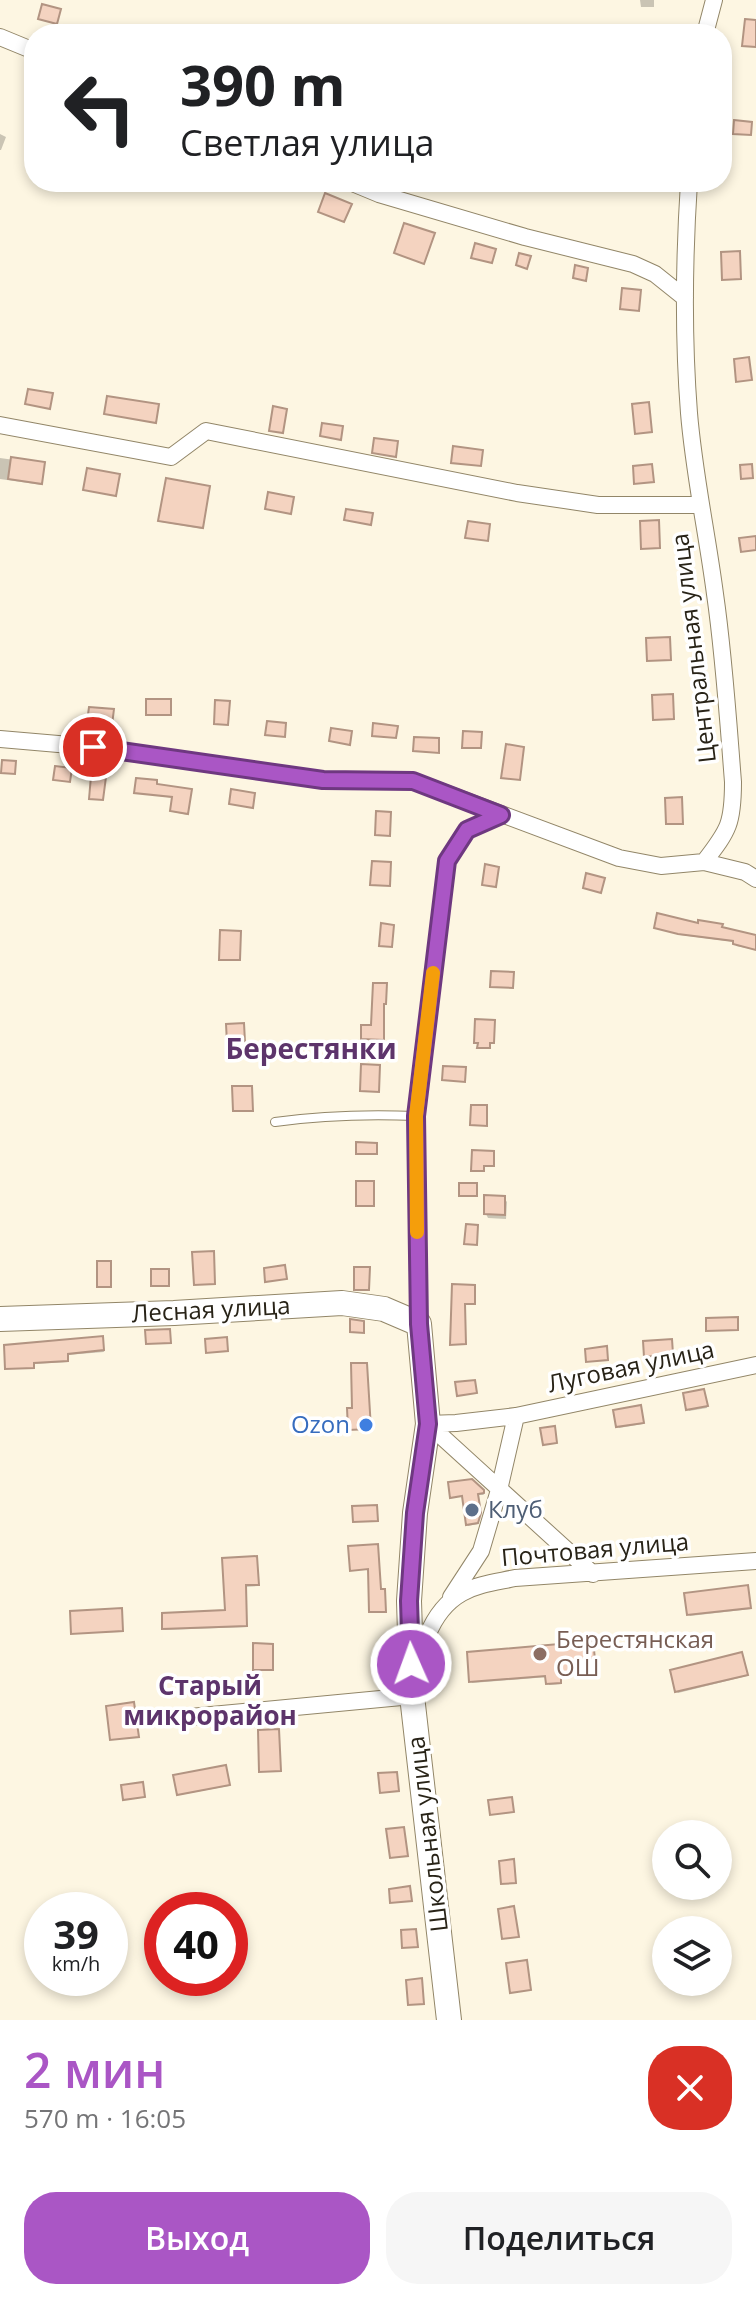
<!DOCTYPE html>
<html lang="ru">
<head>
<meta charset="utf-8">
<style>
	:root { --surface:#fff; --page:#f6f6f6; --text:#202124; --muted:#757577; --accent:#aa56c5 }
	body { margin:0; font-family:"Open Sans",sans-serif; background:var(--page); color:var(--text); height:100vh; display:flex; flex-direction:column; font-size:30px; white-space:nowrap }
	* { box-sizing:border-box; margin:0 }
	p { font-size:26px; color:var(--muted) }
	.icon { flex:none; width:44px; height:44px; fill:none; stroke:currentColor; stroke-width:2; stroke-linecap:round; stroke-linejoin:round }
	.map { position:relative; height:2020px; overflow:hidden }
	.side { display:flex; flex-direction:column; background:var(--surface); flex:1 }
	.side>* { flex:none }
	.hud { position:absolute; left:24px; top:24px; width:708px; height:168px; border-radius:32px; box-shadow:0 4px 12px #0003; background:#fff; color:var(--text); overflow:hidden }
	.buttons { position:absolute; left:652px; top:1820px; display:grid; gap:16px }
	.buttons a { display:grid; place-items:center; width:80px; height:80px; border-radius:50%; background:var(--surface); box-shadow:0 4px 12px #0003; font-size:40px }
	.speed { position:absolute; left:24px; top:1892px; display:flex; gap:16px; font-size:40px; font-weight:700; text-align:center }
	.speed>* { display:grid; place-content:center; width:104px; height:104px; border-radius:50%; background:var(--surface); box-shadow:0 4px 12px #0003; line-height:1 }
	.speed small { font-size:20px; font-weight:400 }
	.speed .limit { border:12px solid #d22; background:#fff; color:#111 }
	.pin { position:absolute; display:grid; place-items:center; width:68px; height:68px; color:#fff; margin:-34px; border:4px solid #fff; border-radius:50%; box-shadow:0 2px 8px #0007 }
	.me { position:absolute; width:88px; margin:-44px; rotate:358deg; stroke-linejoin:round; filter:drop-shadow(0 0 6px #0008) }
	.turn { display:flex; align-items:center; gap:28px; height:168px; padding:0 24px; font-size:36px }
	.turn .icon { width:104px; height:104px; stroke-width:2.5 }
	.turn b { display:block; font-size:56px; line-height:68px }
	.round { display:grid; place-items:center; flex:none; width:84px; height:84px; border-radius:32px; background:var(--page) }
	.headline { display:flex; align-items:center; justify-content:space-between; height:136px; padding:0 24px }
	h1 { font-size:48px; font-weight:600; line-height:60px; color:var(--accent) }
	.button { display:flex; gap:16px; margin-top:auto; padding:16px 24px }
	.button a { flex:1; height:92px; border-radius:32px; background:var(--accent); color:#fff; font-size:32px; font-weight:600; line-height:92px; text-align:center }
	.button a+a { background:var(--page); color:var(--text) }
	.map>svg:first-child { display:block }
	.shadow { fill:#0003 }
	.building { fill:#f4d3c0; stroke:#b29482; stroke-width:2 }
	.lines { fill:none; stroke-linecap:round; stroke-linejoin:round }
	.lane-casing { stroke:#928668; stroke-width:10 }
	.street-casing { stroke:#928668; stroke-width:18 }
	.secondary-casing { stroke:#928668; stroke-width:26 }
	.lane { stroke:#fff; stroke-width:8 }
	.street { stroke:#fff; stroke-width:16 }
	.secondary { stroke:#fff; stroke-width:24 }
	.route-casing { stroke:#6e3880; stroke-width:20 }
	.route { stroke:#aa56c5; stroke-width:14 }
	.slow { stroke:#f59e0b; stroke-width:14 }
	.shop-dot { fill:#3f7fe0; stroke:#fff; stroke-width:3 }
	.service-dot { fill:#5c6f8a; stroke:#fff; stroke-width:3 }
	.education-dot { fill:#8d6e63; stroke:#fff; stroke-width:3 }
	.labels { text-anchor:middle; stroke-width:7; stroke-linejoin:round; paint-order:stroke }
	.street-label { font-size:24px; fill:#282317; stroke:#fff }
	.shop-label { font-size:24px; fill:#366cbe; stroke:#fff; text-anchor:end }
	.service-label { font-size:24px; fill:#4e5e75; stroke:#fff; text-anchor:start }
	.education-label { font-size:24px; fill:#785e54; stroke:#fff; text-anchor:start }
	.neighbourhood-label { font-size:26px; font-weight:bold; fill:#5d346b; stroke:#fff }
	.quarter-label { font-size:28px; font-weight:bold; fill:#5d346b; stroke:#fff }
</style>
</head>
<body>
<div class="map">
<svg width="756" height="2020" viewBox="0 0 756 2020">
	<rect width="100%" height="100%" fill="#fdf6e2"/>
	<path class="shadow" d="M 640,0 L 654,0 L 654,7 L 641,7 Z
		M 116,24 L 132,29 L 132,34 L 113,34 Z
		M 0,134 L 6,137 L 1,150 L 0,150 Z
		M 493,182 L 515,182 L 514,188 Z
		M 158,406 L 156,423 L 106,414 Z
		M 0,458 L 44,464 L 42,485 L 0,479 Z
		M 209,488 L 203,529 L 161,522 L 160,520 Z
		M 157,786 L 191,792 L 188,815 L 173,812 L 174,798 L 136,793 Z
		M 721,926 L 756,937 L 756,950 L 736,946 L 735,942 L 680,935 L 656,928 Z
		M 504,1198 L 507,1202 L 506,1219 L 488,1218 L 486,1214 Z
		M 738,1321 L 738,1331 L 708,1330 Z
		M 102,1340 L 104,1352 L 67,1355 L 68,1362 L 33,1364 L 34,1369 L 7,1369 Z
		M 704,1393 L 707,1408 L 689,1411 L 686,1395 Z
		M 641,1409 L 643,1424 L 619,1428 L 618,1426 Z
		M 482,1491 L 484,1495 L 478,1495 L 480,1516 L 478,1524 L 468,1526 L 464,1497 L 452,1497 Z
		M 377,1546 L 381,1591 L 385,1592 L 386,1613 L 372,1613 L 370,1570 L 352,1570 Z
		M 257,1560 L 258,1586 L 245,1587 L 246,1627 L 165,1630 L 164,1629 L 227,1612 Z
		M 748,1589 L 751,1609 L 690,1616 L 689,1615 L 687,1594 Z
		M 122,1612 L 123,1632 L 73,1633 Z
		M 593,1645 L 594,1660 L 577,1661 L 578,1675 L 560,1676 L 561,1684 L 549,1685 L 548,1677 L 472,1683 L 471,1681 Z
		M 742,1656 L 747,1676 L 678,1693 L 677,1692 L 672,1671 Z
		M 226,1769 L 229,1786 L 179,1795 L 179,1794 Z
		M 666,1948 L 666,1964 L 661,1965 L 657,1950 Z"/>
	<path class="building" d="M 42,4 L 61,9 L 57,24 L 38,19 Z
		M 745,19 L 756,20 L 756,47 L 742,46 Z
		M 734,120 L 752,122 L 751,135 L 733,134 Z
		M 325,193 L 352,204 L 344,222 L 318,212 Z
		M 404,223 L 435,233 L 424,264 L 394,253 Z
		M 475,243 L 496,249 L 492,263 L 471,258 Z
		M 740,251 L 741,279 L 722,280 L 721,252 Z
		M 519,253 L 531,256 L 527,269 L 516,265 Z
		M 575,265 L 588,268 L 586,281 L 573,278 Z
		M 622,288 L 641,290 L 639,311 L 620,309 Z
		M 749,357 L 752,380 L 736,382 L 734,359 Z
		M 28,389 L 53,393 L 50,409 L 25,404 Z
		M 107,396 L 159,404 L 156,423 L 104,414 Z
		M 649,402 L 652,432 L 635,434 L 632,404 Z
		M 273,406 L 287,409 L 283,433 L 269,431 Z
		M 322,423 L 343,426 L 341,440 L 320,436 Z
		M 374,438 L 398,441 L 396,457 L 372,453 Z
		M 453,446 L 483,450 L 481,466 L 451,463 Z
		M 11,457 L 45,462 L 42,484 L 8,479 Z
		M 652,464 L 654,482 L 634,484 L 633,466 Z
		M 752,464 L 753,478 L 741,479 L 740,465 Z
		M 87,468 L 120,474 L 116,496 L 83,490 Z
		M 166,478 L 210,486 L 203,528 L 158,521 Z
		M 268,492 L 294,497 L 291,514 L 265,509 Z
		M 346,509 L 373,513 L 371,525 L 344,520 Z
		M 659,520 L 660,548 L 641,549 L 640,521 Z
		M 468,521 L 490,524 L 488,541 L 465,538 Z
		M 756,536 L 756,550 L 741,552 L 739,538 Z
		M 670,637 L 671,660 L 647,661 L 646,638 Z
		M 673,694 L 674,719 L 653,720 L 652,695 Z
		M 146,699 L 171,699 L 171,715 L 146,715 Z
		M 215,700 L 230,701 L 228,725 L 214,724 Z
		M 89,707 L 114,709 L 112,725 L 87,722 Z
		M 267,721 L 286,723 L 285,737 L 265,735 Z
		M 373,723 L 398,726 L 396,738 L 372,736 Z
		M 331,728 L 352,731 L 350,745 L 329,741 Z
		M 463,731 L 482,732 L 481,748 L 462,748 Z
		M 414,737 L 439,738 L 439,753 L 413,751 Z
		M 506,744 L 524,747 L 520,780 L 501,778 Z
		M 2,760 L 16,761 L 15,774 L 1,773 Z
		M 55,766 L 72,768 L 70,782 L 53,780 Z
		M 91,776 L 106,777 L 103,800 L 89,799 Z
		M 136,778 L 157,780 L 157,784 L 192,789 L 188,814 L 170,811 L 172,797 L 134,793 Z
		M 231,789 L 255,793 L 253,808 L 229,804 Z
		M 682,797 L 683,824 L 666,824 L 665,798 Z
		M 376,811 L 391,812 L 390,836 L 375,835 Z
		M 372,861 L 391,862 L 390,886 L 370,885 Z
		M 485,864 L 499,867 L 496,887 L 482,885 Z
		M 586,873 L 605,878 L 601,893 L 583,888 Z
		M 657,913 L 698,923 L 698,920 L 723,924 L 722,927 L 756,935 L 756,950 L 733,944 L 733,941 L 678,934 L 654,928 Z
		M 381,923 L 394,925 L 392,947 L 379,946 Z
		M 220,930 L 241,931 L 240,960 L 219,960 Z
		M 491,971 L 514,972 L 513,988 L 490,987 Z
		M 373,983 L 387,983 L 386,1004 L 384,1004 L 384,1040 L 361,1039 L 361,1025 L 371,1025 Z
		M 475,1019 L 495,1020 L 494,1043 L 490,1043 L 490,1048 L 477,1048 L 478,1043 L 474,1043 Z
		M 244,1023 L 245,1042 L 227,1043 L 226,1024 Z
		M 361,1064 L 380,1065 L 379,1092 L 360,1091 Z
		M 443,1066 L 466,1067 L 465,1082 L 442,1080 Z
		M 232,1086 L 252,1086 L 253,1111 L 233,1111 Z
		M 471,1105 L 487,1105 L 487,1126 L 470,1125 Z
		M 356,1142 L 377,1143 L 377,1154 L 356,1154 Z
		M 472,1150 L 494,1151 L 494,1166 L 484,1166 L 484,1171 L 471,1171 Z
		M 356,1181 L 374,1181 L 374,1206 L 356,1206 Z
		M 459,1183 L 477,1183 L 477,1196 L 459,1196 Z
		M 484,1195 L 505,1196 L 505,1215 L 484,1214 Z
		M 466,1224 L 478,1225 L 477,1245 L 464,1244 Z
		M 214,1251 L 215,1284 L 194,1285 L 192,1252 Z
		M 97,1261 L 111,1261 L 111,1287 L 97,1287 Z
		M 285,1265 L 287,1279 L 265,1282 L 264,1268 Z
		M 354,1267 L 370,1267 L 369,1290 L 354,1290 Z
		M 151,1269 L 169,1269 L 169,1286 L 151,1286 Z
		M 452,1284 L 475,1285 L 475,1304 L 465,1304 L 466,1344 L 450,1345 Z
		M 738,1317 L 738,1330 L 706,1331 L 706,1318 Z
		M 350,1319 L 364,1321 L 364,1333 L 350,1332 Z
		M 170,1329 L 171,1343 L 146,1344 L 145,1330 Z
		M 103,1336 L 104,1350 L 68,1354 L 68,1361 L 34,1363 L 34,1368 L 5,1369 L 4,1345 Z
		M 227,1337 L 228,1351 L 206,1353 L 205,1339 Z
		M 672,1339 L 673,1354 L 644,1357 L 643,1341 Z
		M 607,1346 L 608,1360 L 586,1362 L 585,1349 Z
		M 351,1363 L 367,1363 L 371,1429 L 348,1430 L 347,1408 L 352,1408 Z
		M 475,1380 L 477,1393 L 457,1396 L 455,1382 Z
		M 704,1389 L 708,1406 L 686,1410 L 683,1393 Z
		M 641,1405 L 644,1423 L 616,1427 L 613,1410 Z
		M 555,1426 L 557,1443 L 543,1445 L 540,1428 Z
		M 472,1479 L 484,1490 L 484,1493 L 478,1494 L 481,1513 L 478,1523 L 466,1525 L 462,1496 L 450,1498 L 448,1482 Z
		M 377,1505 L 378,1521 L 353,1522 L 352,1506 Z
		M 378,1544 L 381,1589 L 385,1589 L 386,1612 L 369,1612 L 368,1569 L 350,1571 L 348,1546 Z
		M 257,1556 L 259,1585 L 246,1585 L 247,1626 L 162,1629 L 162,1613 L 225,1610 L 222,1558 Z
		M 748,1585 L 751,1608 L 687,1615 L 684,1593 Z
		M 122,1608 L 123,1631 L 71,1634 L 70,1611 Z
		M 593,1641 L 595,1659 L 578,1660 L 579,1673 L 561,1675 L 561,1683 L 546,1684 L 545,1676 L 469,1682 L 467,1652 Z
		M 253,1643 L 273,1644 L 273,1670 L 253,1670 Z
		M 742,1652 L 748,1675 L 675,1692 L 670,1670 Z
		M 134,1702 L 139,1737 L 110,1740 L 106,1706 Z
		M 279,1729 L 281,1771 L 259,1772 L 258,1730 Z
		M 226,1765 L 230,1785 L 177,1795 L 173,1775 Z
		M 397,1772 L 399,1791 L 380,1793 L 378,1773 Z
		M 143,1782 L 145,1797 L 123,1800 L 121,1785 Z
		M 512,1797 L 514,1812 L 490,1815 L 488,1800 Z
		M 404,1827 L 408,1856 L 390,1858 L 386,1829 Z
		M 514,1859 L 516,1883 L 501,1884 L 499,1861 Z
		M 410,1886 L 412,1901 L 390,1903 L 389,1889 Z
		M 514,1906 L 519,1937 L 502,1939 L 498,1909 Z
		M 416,1929 L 418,1947 L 402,1948 L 401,1930 Z
		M 527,1960 L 531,1990 L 510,1993 L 506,1963 Z
		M 422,1978 L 424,2004 L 408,2005 L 406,1980 Z"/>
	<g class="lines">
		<g class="lane-casing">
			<path id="lane" d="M 275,1122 C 325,1115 366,1114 416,1116"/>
		</g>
		<g class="street-casing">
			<path id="street" d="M 705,34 L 714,0
				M 0,37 L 34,51
				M 350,182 L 379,194 L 525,237 L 633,264 L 655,274 L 685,298
				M 689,182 C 684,259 683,336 689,413 C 694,474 707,533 715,594 C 724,656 728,719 733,782 C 733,823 729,830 704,862
				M 0,425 L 171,457 L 206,431 L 517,493 L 598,505 L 700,505
				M 0,739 L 93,747 L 323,780 L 413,781 L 619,858 L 661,866 L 704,862 L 745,872 L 756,879
				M 419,1324 L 416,1116 L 447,861 L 467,830 L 501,815
				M 428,1424 L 456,1423 L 516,1416 L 756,1365
				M 428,1424 L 593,1574
				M 451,1597 L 481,1551 L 499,1490 L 516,1416
				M 190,1717 L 412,1696 C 419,1660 426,1613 462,1593 C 478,1584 497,1582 515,1578 L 756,1561"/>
		</g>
		<g class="secondary-casing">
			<path id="secondary" d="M 0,1319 L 174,1313 L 342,1303 L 384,1309 L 419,1324 L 428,1424 L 415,1513 L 409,1601 L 412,1696 L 449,2020"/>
		</g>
		<use href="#lane" class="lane"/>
		<use href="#street" class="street"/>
		<use href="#secondary" class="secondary"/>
	</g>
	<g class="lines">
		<g class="route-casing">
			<path id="route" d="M 93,747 L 323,780 L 413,781 L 501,815 L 467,830 L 447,861 L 416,1116 L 419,1324 L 428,1424 L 415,1513 L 409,1601 L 411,1664"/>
		</g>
		<use href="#route" class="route"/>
		<path class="slow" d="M 417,1232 L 416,1116 L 433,973"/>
	</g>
	<circle class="shop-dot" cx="366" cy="1425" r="8"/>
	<circle class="service-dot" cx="472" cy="1510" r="8"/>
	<circle class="education-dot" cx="540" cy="1654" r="8"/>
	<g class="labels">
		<g class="street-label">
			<text transform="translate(694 648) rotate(-97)" y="8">Центральная улица</text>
			<text transform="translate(211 1310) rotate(-3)" y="8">Лесная улица</text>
			<text transform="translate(631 1367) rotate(-12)" y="8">Луговая улица</text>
			<text transform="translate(595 1550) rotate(-5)" y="8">Почтовая улица</text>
			<text transform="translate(428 1834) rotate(-97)" y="8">Школьная улица</text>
		</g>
		<g class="shop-label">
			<text x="350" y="1433">Ozon</text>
		</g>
		<g class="service-label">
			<text x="488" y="1518">Клуб</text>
		</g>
		<g class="education-label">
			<text x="556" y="1648">Берестянская<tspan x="556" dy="28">ОШ</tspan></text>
		</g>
		<g class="neighbourhood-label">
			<text x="210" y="1695">Старый<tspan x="210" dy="30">микрорайон</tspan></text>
		</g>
		<g class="quarter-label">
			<text x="311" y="1059">Берестянки</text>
		</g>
	</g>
</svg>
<div class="buttons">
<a><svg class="icon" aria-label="search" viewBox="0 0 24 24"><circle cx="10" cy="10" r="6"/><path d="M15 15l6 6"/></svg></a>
<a><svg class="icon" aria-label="layers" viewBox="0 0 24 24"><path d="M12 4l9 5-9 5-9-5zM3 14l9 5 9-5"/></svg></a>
</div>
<div class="speed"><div>39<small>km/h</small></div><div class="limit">40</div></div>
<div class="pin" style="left:93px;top:747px;background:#d93025"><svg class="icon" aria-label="arrive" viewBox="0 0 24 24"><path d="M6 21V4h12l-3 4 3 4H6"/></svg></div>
<svg class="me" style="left:411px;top:1664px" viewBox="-20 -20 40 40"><circle r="17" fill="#aa56c5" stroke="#fff" stroke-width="3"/><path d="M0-11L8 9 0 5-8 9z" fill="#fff"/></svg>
<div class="hud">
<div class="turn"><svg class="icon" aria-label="left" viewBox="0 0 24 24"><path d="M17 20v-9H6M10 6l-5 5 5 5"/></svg><div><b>390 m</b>Светлая улица</div></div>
</div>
</div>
<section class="side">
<div class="headline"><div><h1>2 мин</h1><p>570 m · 16:05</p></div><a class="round" style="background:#d93025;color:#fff"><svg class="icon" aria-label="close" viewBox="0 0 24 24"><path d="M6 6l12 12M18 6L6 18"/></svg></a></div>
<div class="button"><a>Выход</a><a>Поделиться</a></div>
</section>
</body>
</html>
